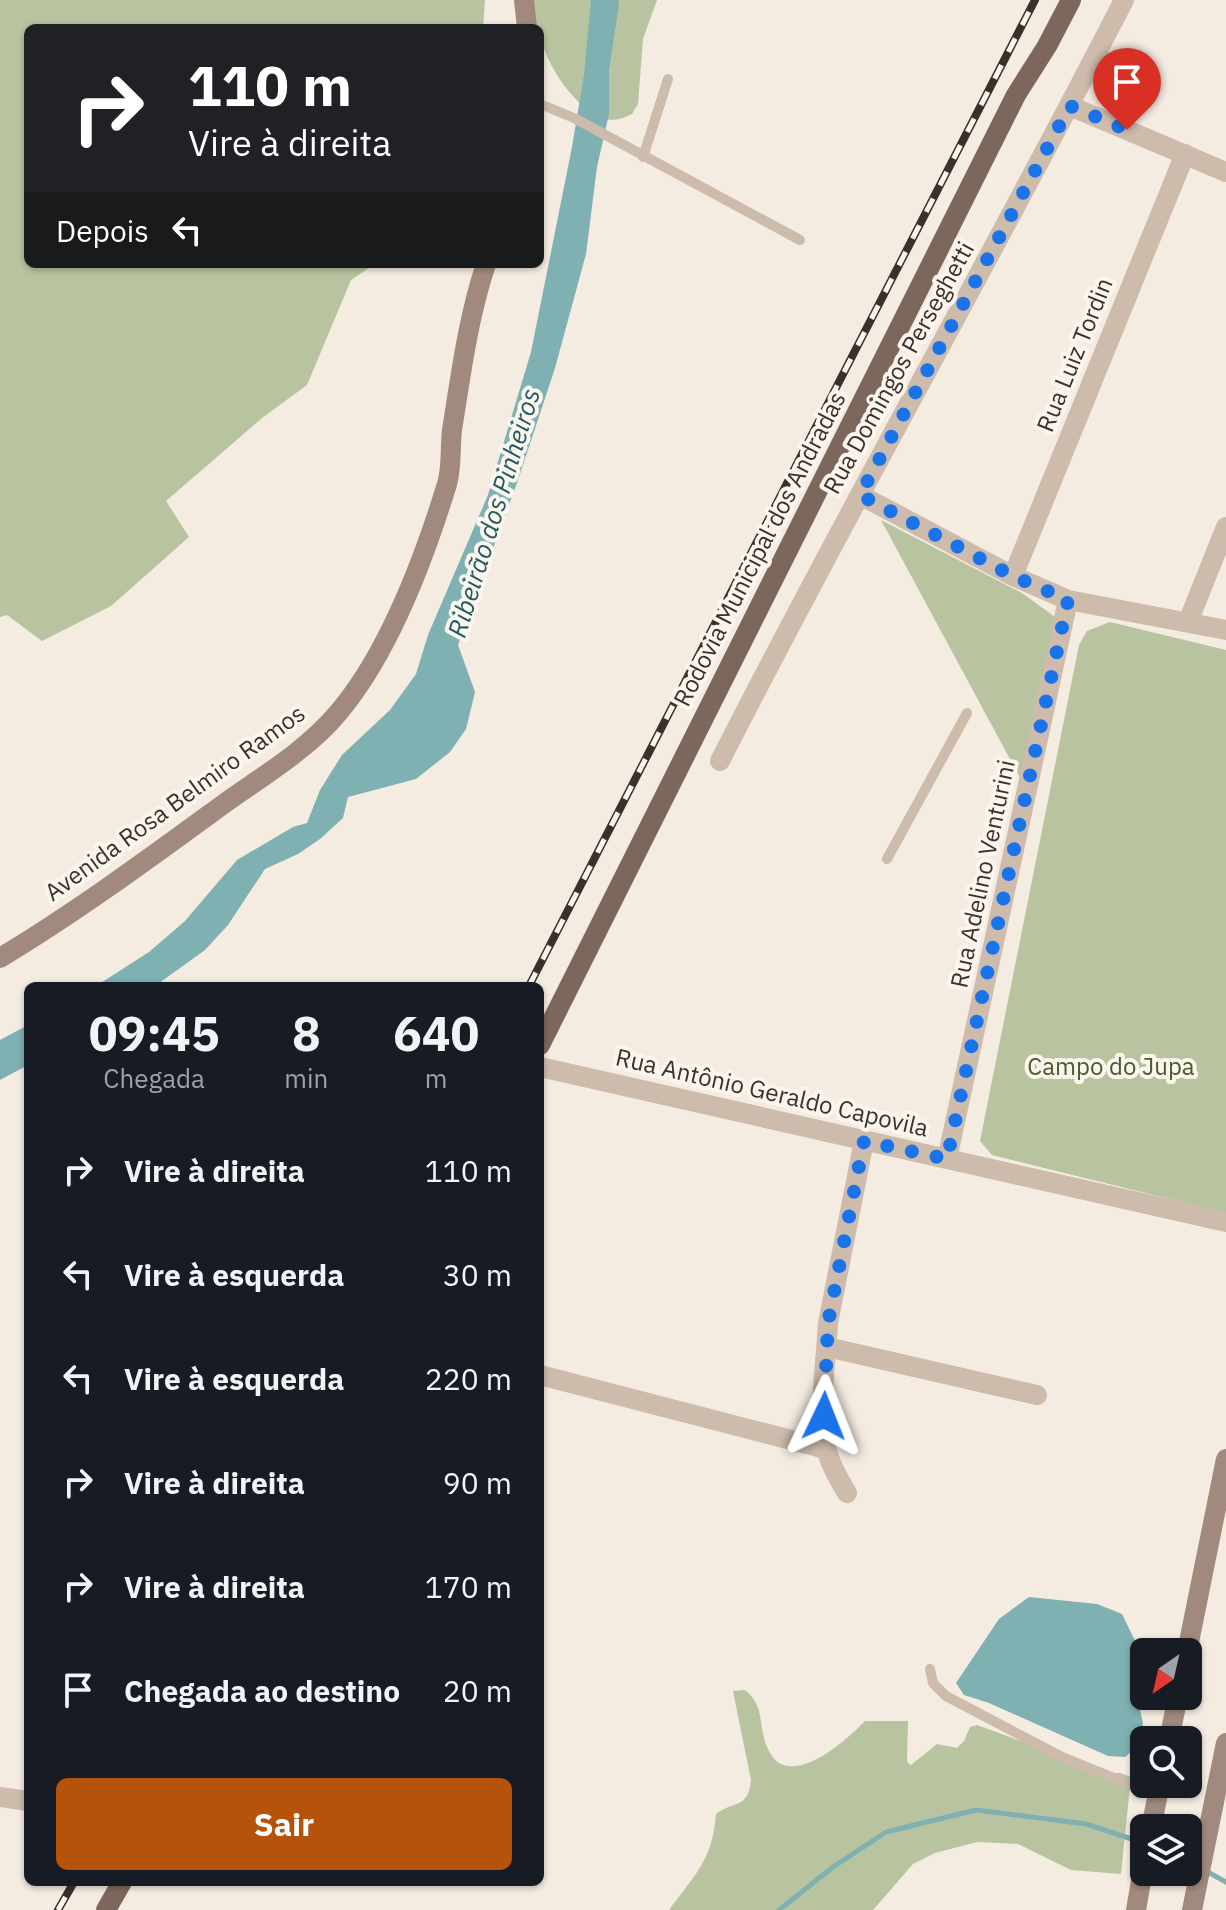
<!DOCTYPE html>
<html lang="pt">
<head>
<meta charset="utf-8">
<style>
	:root { --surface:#171b24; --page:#242831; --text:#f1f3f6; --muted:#9ea1a6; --accent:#b45309 }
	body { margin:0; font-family:"IBM Plex Sans",sans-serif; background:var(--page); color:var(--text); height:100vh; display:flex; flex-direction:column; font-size:30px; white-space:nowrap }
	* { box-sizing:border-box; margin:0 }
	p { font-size:26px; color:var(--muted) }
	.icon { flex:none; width:44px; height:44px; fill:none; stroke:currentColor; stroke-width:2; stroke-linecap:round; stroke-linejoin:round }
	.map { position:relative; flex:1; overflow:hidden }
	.sheet { position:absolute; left:24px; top:982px; width:520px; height:904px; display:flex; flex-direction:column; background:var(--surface); border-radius:12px; box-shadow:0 2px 6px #0004 }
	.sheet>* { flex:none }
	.banner { position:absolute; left:24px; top:24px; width:520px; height:244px; border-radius:12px; box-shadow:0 2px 6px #0004; background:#202124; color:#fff; overflow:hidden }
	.needle { width:52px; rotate:214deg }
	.buttons { position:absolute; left:1130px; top:1638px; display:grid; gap:16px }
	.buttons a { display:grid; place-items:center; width:72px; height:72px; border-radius:12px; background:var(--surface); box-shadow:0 2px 6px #0004; font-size:40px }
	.pin { position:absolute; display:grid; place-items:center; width:68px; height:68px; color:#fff; margin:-82px -34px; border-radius:50% 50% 50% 0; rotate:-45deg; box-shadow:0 0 8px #0007 }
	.pin .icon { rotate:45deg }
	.me { position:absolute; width:88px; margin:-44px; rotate:2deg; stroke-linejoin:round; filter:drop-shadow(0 0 6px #0008) }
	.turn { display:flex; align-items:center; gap:28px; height:168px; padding:0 32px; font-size:36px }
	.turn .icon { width:104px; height:104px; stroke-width:2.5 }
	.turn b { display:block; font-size:56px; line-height:68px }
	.then { display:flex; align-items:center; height:76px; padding:0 32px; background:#0003; gap:16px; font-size:30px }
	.eta { display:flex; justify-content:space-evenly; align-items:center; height:136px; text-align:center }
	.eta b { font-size:48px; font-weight:700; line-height:56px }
	.action { display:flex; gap:16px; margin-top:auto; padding:16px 32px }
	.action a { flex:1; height:92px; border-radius:12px; background:var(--accent); color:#fff; font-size:32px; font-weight:700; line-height:92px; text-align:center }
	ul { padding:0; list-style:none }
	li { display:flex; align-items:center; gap:24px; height:104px; padding:0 32px }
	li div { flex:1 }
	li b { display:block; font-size:30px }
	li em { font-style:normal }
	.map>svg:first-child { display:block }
	.green { fill:#b8c4a0 }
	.water { fill:#7fb0b2 }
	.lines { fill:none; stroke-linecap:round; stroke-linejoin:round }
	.stream { stroke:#7fb0b2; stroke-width:5 }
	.service { stroke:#cdbbac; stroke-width:10 }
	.minor { stroke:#cdbbac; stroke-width:20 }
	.tertiary { stroke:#cdbbac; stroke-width:20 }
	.secondary { stroke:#a18a7d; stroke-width:20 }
	.primary { stroke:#7d675c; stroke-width:20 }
	.rail-casing { stroke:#3b302b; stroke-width:8 }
	.rail { stroke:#fbf5ee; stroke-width:5; stroke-dasharray:15; stroke-linecap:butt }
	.route { stroke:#1a73e8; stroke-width:14; stroke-dasharray:0 25.2 }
	.labels { text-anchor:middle; stroke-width:8; stroke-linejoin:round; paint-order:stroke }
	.street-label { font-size:24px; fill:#3b302b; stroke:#fbf5ee }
	.park-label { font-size:24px; fill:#4a5a2e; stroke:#fbf5ee }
	.water-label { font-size:26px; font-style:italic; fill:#1f5a5e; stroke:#fbf5ee }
</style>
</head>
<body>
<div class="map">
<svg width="1226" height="1910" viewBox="0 0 1226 1910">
	<rect width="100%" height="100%" fill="#f4ebe1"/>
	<path class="green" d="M 0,0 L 485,0 L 483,28 L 28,28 L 28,264 L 375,264 L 351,280 L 307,385 L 262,418 L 166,501 L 189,537 L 111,606 L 42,641 L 7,615 L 0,617 Z
		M 532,0 L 657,0 L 643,39 L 638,104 L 632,114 C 622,119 613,122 602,118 C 573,107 540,57 540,28 L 533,28 Z
		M 881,520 L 1022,593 L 1055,617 L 1024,785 Z
		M 1110,622 L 1226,650 L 1226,1213 L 992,1155 L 980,1141 L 1079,645 L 1087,631 Z
		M 745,1690 C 765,1705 758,1726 767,1747 C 786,1795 846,1741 865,1721 L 908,1721 L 907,1762 L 911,1765 L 937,1744 L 957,1748 L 964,1741 L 970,1727 L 977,1725 L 1109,1773 L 1120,1773 L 1131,1777 L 1121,1874 L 1071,1870 L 1018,1844 L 977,1842 L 935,1853 L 913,1864 L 873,1910 L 669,1910 C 696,1873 712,1861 716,1814 C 734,1800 748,1810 751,1780 L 733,1691 Z"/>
	<path class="water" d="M 591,0 L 618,0 L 619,5 L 609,70 L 609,114 L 597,167 L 586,254 L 555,368 L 518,480 L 458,645 L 475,692 L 466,729 L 450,752 L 416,779 L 348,797 L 343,818 L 320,839 L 298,854 L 265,869 L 228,925 L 205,950 L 155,986 L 96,986 L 149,952 L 185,921 L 237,860 L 293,827 L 307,823 L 320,790 L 342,755 L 390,710 L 416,674 L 428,635 L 488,495 L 531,352 L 572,147 L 584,75 Z
		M 28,1025 L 28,1065 L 0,1080 L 0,1040 Z
		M 1029,1597 L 1097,1604 L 1122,1614 L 1138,1647 L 1133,1679 L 1143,1723 L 1138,1746 L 1125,1757 L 1108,1756 L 989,1703 L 964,1695 L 956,1683 L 999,1619 Z"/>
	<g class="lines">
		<path class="stream" d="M 1206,1871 L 1226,1882
			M 779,1910 L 833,1867 L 886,1832 L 976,1810 L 1086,1824 L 1144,1843"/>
		<path class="service" d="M 540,104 L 574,118 L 800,240
			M 643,157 L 668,79
			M 887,859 L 967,713
			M 930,1669 L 933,1683 L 946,1696 L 1062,1757 L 1158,1796"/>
		<path class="minor" d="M 1070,106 L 1226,172
			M 860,495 L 1013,576 L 1068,600 L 1226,630
			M 1013,576 L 1185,154
			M 1188,622 L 1226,527
			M 720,761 C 850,505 993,256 1124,0
			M 947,1159 L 1068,600
			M 827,1347 L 1037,1395
			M 540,1375 L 826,1449
			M 847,1493 C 839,1480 830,1464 826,1448 C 818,1409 826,1363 828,1323 L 864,1141
			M 0,1797 L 28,1801"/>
		<path class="tertiary" d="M 540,1067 L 1226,1222"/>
		<path class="secondary" d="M 524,0 L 527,28
			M 0,958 C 78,911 151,857 225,803 C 263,776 308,749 338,713 C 389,653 424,559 447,484 C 452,468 450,447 452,430 C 461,374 468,318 486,264
			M 1187,1652 L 1226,1459
			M 1169,1740 L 1178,1696
			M 1151,1828 L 1160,1784
			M 1136,1910 L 1144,1864
			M 1192,1910 L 1226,1743"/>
		<path class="primary" d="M 540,1045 L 1016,95 L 1047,46 L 1071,0
			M 106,1910 L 122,1882"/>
		<g class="rail-casing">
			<path id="rail" d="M 529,986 L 1035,0
				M 58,1910 L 74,1882"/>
		</g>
		<use href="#rail" class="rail"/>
	</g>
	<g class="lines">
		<path class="route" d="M 824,1416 L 828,1323 L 864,1141 L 947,1159 L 1068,600 L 1013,576 L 860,495 L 1070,106 L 1127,130"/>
	</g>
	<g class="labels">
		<g class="street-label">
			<text transform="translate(1075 355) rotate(-68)" y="8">Rua Luiz Tordin</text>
			<text transform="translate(899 368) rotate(-61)" y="8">Rua Domingos Perseghetti</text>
			<text transform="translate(760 549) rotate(-63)" y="8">Rodovia Municipal dos Andradas</text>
			<text transform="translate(175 803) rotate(-36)" y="8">Avenida Rosa Belmiro Ramos</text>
			<text transform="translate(983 874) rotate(-78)" y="8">Rua Adelino Venturini</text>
			<text transform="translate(772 1093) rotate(13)" y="8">Rua Antônio Geraldo Capovila</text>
		</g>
		<g class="park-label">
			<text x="1111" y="1075">Campo do Jupa</text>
		</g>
		<g class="water-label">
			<text transform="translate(494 513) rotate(-73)" y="9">Ribeirão dos Pinheiros</text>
		</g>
	</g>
</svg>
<div class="buttons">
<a><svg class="needle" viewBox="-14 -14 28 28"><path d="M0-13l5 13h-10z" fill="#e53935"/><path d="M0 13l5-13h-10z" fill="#9ea1a6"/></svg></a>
<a><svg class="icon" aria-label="search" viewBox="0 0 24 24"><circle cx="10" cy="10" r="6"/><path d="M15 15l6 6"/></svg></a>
<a><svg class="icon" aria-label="layers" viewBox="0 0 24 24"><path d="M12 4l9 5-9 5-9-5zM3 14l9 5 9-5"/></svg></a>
</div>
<div class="pin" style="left:1127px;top:130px;background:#d93025"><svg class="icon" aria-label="arrive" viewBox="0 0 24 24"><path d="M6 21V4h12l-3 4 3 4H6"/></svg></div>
<svg class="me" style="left:824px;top:1416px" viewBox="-20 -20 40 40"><path d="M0-17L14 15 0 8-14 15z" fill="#1a73e8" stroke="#fff" stroke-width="4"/></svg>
<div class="banner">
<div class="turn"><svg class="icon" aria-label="right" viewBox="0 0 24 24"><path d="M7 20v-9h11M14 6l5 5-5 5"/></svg><div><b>110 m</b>Vire à direita</div></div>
<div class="then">Depois<svg class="icon" aria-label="left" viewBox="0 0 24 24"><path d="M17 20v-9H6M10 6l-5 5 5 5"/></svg></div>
</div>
<section class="sheet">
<div class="eta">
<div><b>09:45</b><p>Chegada</p></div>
<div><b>8</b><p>min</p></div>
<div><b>640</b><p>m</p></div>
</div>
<ul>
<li><svg class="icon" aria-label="right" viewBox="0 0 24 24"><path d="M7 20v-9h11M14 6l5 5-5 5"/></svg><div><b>Vire à direita</b></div><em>110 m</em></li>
<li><svg class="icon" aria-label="left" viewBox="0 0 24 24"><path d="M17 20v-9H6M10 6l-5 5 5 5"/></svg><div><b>Vire à esquerda</b></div><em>30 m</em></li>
<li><svg class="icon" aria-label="left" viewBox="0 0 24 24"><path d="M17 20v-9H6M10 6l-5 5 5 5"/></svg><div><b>Vire à esquerda</b></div><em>220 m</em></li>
<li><svg class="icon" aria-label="right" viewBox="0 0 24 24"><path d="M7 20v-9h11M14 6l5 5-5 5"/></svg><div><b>Vire à direita</b></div><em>90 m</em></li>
<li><svg class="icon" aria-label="right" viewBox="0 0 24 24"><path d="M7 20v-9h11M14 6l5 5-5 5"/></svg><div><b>Vire à direita</b></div><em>170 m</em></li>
<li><svg class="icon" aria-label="arrive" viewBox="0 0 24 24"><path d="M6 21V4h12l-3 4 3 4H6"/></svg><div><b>Chegada ao destino</b></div><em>20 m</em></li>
</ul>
<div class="action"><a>Sair</a></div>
</section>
</div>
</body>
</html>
